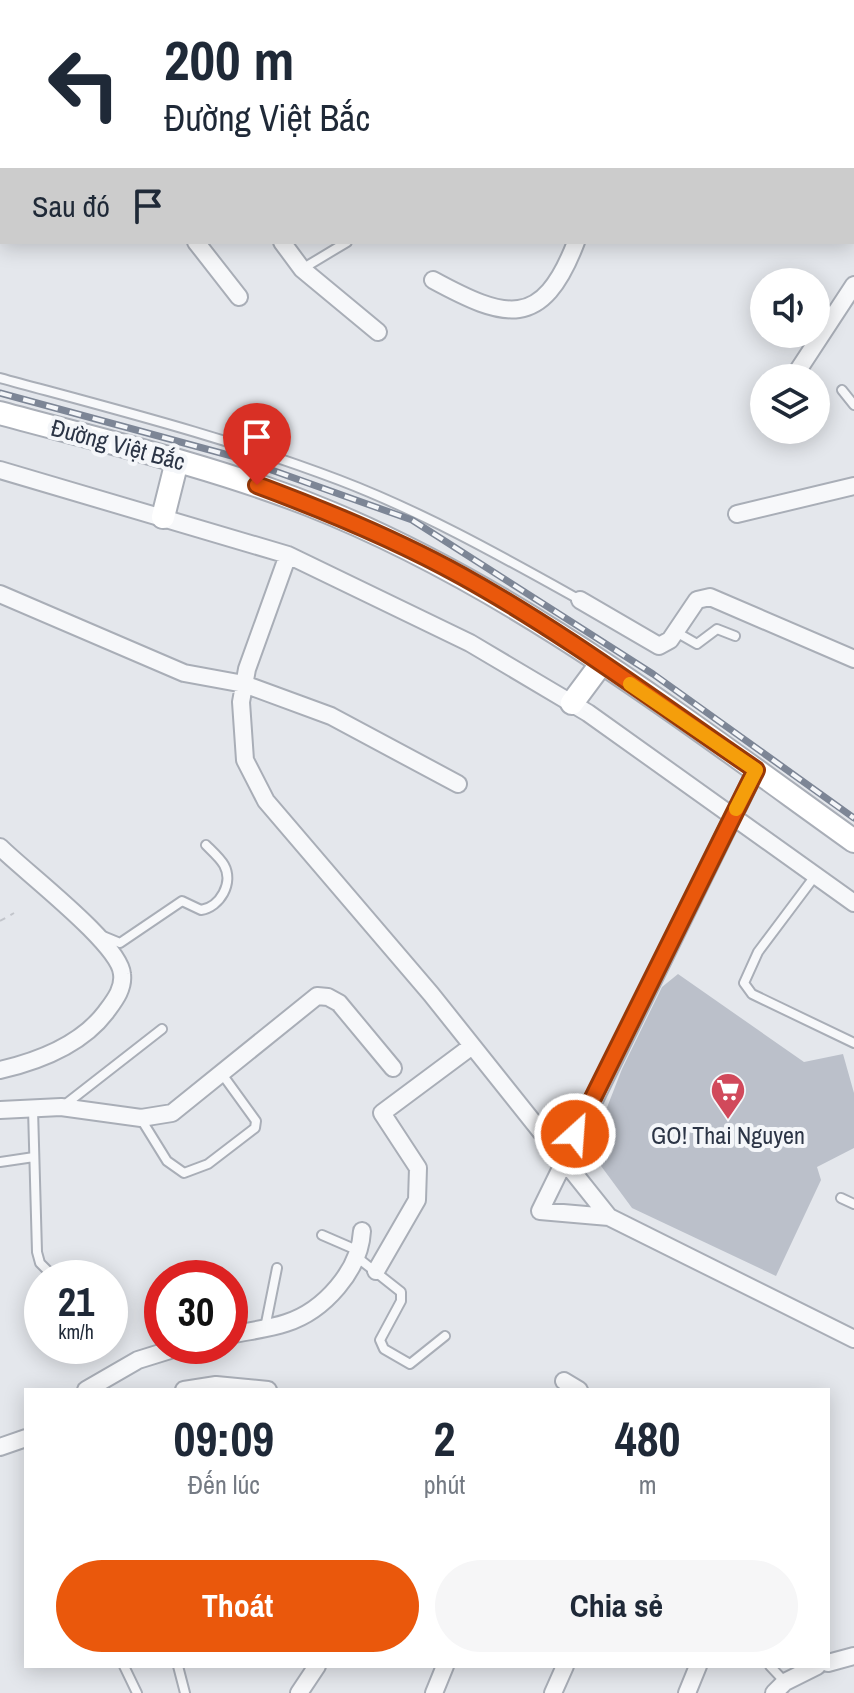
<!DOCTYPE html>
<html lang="vi">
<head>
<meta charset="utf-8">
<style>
	:root { --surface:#fff; --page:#f6f6f7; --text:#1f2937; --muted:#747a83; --accent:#ea580c }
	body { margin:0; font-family:"Archivo Narrow",sans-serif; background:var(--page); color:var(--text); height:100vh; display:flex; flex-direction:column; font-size:30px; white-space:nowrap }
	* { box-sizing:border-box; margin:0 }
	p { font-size:26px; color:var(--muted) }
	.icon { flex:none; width:44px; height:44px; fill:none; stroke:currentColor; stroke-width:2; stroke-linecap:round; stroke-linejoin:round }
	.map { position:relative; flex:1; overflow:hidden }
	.sheet { position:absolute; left:24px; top:1388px; width:806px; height:280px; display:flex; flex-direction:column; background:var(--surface); border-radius:0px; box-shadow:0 4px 20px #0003 }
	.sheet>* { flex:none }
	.banner { position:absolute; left:0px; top:0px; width:854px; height:244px; box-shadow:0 4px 20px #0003; background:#fff; color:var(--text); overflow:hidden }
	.tools { position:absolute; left:750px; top:268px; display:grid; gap:16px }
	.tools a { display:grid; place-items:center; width:80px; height:80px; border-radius:50%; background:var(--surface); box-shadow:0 4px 20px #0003; font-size:40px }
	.speed { position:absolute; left:24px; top:1260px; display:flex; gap:16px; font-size:40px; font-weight:700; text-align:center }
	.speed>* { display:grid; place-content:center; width:104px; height:104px; border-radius:50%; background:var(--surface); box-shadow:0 4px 20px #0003; line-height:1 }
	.speed small { font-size:20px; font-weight:400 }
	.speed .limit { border:12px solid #d22; background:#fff; color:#111 }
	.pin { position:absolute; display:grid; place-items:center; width:68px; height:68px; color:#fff; margin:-82px -34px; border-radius:50% 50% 50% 0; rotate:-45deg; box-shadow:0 0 8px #0007 }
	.pin .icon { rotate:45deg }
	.me { position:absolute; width:88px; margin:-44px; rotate:26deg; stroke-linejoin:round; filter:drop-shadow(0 0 6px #0008) }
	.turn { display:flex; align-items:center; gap:28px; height:168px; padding:0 32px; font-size:36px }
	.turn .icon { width:104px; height:104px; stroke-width:2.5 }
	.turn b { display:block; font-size:56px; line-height:68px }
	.then { display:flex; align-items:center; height:76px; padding:0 32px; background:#0003; gap:16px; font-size:30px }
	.eta { display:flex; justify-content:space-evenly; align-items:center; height:136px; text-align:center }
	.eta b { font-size:48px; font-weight:800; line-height:56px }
	.cta { display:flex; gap:16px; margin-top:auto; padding:16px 32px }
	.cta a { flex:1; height:92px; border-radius:48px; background:var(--accent); color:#fff; font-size:32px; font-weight:800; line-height:92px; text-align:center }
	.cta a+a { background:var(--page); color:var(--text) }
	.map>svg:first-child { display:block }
	.building { fill:#bbc0ca }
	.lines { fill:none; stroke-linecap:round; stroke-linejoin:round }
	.lane-casing { stroke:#a9aeb7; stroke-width:12 }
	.street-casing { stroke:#a9aeb7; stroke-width:20 }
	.secondary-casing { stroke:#a9aeb7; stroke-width:26 }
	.path { stroke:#c2c5cb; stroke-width:2; stroke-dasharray:6 6; stroke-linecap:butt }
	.lane { stroke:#f7f8fa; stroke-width:8 }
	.street { stroke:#f7f8fa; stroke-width:16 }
	.secondary { stroke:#fff; stroke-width:22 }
	.rail-casing { stroke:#7d8696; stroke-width:7 }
	.rail { stroke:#f4f6f9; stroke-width:4; stroke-dasharray:12; stroke-linecap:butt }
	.route-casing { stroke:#983908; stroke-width:20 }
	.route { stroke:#ea580c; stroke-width:14 }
	.slow { stroke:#f59e0b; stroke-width:14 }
	.labels { text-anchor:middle; stroke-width:8; stroke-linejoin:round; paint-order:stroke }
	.street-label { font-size:24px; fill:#2b3445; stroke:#f4f6f9 }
	.poi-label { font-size:24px; fill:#2b3445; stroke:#f4f6f9 }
</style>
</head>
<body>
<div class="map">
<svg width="854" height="1693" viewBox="0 0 854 1693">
	<rect width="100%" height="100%" fill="#e4e7ec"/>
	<path class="building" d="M 678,974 L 804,1062 L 843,1054 L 854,1093 L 854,1148 L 817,1167 L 821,1180 L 776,1276 L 632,1208 L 590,1151 L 622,1069 L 662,987 Z"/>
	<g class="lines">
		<g class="lane-casing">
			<path id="lane" d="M 533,2 L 533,0
				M 302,269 L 347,242
				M 0,378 C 114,409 229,438 339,480 C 423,512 501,556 580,600
				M 842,390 L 854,405
				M 676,632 L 697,644 L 717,629 L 735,636
				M 815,876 L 758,952 L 744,983 L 752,994 L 854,1043
				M 103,936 L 120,943 L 182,901 L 201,910 C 220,907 234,883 224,865 C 220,858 212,851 206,845
				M 62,1107 L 162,1029
				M 33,1109 L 37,1252 L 40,1263 L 55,1278
				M 141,1119 L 167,1161 L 184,1173 L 208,1164 L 255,1128 L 256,1121 L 222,1074
				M 0,1162 L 34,1157
				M 841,1198 L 854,1204
				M 322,1235 L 359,1251
				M 358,1258 L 401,1292 L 401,1301 L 380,1340 L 384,1349 L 410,1364 L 445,1336
				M 265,1328 L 277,1268
				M 124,1666 L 137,1693
				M 178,1666 L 185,1693
				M 770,1666 L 785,1682"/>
		</g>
		<g class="street-casing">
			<path id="street" d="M 428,0 L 431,2
				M 66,2 L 66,0
				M 0,64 L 2,65
				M 852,73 L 854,71
				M 0,139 L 2,130
				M 196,242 L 239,297
				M 282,242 L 302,269 L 378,332
				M 433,280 C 505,319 542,331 576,242
				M 793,378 L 854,285
				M 0,470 L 288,555 L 470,643 L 588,713 L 854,903
				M 737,514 L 854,486
				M 288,555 L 247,669 L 241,702 L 245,760 L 266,801 L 431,994 L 609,1217 L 854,1339
				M 0,594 L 184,673 L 244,684 L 331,716 L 458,784
				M 580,600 L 659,646 L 670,640 L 697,600 L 710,597 L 854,659
				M 0,847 C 25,872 120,944 122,974 C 124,989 114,1001 106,1012 C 81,1045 39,1061 0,1070
				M 0,1110 L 61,1107 L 141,1118 L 172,1113 L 317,996 L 328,997 L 339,1003 L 393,1068
				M 609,1217 L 540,1211 L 756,770
				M 376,1271 L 417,1200 L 418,1168 L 382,1113 L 472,1046
				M 230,1335 C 248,1331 268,1329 286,1323 C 324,1311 360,1270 362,1231
				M 564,1381 L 579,1390
				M 86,1390 L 138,1360 L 183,1346
				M 184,1390 L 216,1385 L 268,1390
				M 0,1447 L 26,1438
				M 828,1663 L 854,1656
				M 299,1693 L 317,1666
				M 434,1693 L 445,1666
				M 553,1693 L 565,1666
				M 687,1693 L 698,1666
				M 774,1693 L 785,1682 L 817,1666"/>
		</g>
		<g class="secondary-casing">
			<path id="secondary" d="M 0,413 C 103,441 208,465 308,504 C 507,582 681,717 854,841
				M 163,517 L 177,461
				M 572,703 L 601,664"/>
		</g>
		<path class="path" d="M 0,921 L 14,913"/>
		<use href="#lane" class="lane"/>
		<use href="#street" class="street"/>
		<use href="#secondary" class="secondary"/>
		<g class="rail-casing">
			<path id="rail" d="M 0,393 L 232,456 L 412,520 L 653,674 L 854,818"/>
		</g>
		<use href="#rail" class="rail"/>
	</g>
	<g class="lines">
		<g class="route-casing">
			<path id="route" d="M 257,485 C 327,511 397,540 462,576 C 565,633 659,704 756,770 L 575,1134"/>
		</g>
		<use href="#route" class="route"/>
		<path class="slow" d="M 630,684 L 756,770 L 736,809"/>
	</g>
	<defs>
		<g id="supermarket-pin" transform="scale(1.8)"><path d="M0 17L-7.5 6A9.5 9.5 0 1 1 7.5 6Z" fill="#d1495b" stroke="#f4f6f9"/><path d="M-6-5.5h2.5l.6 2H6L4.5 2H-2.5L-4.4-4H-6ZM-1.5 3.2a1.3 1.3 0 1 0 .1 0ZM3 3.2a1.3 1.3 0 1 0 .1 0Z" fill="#fff"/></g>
	</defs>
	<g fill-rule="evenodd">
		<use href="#supermarket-pin" x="728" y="1090"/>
	</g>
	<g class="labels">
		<g class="street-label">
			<text transform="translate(118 445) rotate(15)" y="8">Đường Việt Bắc</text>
		</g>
		<g class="poi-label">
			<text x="728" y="1144">GO! Thai Nguyen</text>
		</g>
	</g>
</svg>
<div class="tools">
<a><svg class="icon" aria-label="sound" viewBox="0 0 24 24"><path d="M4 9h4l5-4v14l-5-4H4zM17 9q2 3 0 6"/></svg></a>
<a><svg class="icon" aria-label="layers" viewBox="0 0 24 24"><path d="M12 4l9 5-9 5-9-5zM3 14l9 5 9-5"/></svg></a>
</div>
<div class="speed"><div>21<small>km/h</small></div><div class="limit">30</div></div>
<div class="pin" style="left:257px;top:485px;background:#d93025"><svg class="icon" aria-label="arrive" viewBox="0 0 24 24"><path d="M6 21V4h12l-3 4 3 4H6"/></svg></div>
<svg class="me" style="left:575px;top:1134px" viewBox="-20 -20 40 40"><circle r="17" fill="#ea580c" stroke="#fff" stroke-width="3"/><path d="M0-11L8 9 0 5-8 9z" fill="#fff"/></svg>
<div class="banner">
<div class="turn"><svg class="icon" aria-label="left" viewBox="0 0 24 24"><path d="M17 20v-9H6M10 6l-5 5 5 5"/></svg><div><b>200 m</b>Đường Việt Bắc</div></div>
<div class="then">Sau đó<svg class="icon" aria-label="arrive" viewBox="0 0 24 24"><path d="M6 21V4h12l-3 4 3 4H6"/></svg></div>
</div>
<section class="sheet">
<div class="eta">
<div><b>09:09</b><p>Đến lúc</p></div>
<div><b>2</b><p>phút</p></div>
<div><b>480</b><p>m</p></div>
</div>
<div class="cta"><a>Thoát</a><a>Chia sẻ</a></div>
</section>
</div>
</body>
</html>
